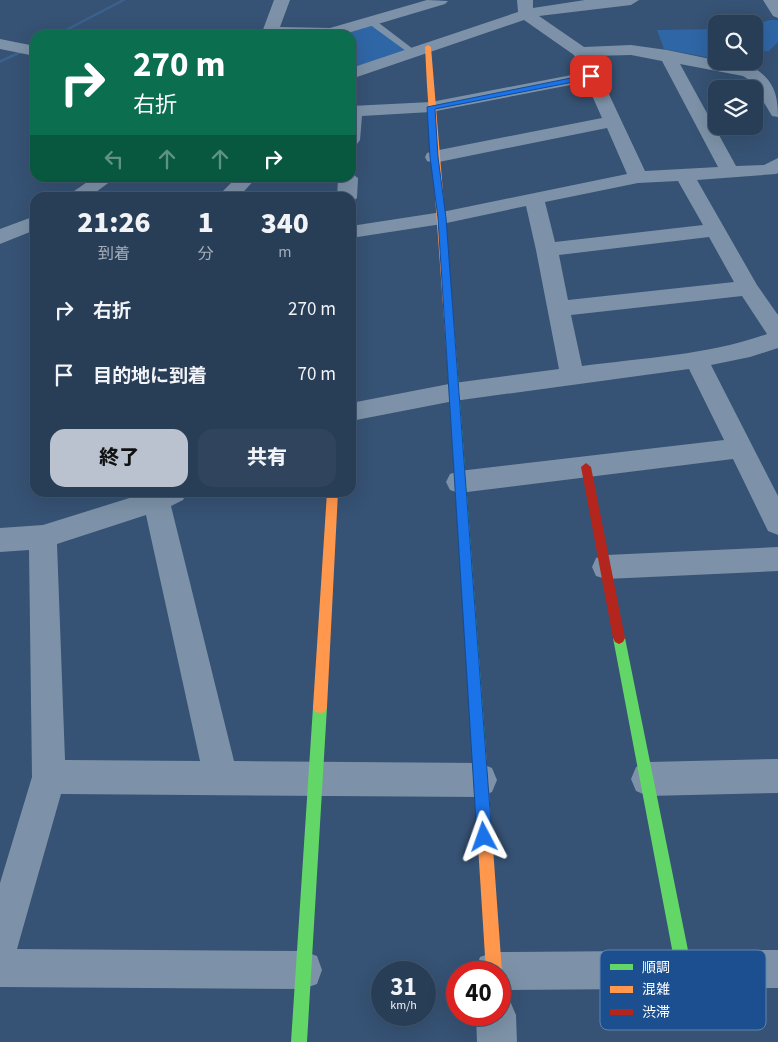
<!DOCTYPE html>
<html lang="ja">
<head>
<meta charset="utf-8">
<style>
	:root { --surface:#283e57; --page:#30455d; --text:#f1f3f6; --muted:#a5aeba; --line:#44576d; --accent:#b9c2ce }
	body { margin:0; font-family:"Source Sans 3","Noto Sans JP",sans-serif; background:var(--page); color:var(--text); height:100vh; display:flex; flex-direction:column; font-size:19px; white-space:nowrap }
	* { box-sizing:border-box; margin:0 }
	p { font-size:16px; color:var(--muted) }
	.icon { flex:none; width:28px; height:28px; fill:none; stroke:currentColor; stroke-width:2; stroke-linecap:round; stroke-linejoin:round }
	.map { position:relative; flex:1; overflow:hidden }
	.drawer { position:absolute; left:30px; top:192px; width:326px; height:305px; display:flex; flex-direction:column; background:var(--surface); border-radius:15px; box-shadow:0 5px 20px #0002,0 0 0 1px var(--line) }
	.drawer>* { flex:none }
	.banner { position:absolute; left:30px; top:30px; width:326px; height:152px; border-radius:15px; box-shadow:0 5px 20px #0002,0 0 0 1px var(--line); background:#0b6e4f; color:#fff; overflow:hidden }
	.fabs { position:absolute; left:708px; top:15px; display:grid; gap:10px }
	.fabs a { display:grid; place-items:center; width:55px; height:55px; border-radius:10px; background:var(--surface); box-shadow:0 5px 20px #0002,0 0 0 1px var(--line); font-size:25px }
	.speed { position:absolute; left:371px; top:961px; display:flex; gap:10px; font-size:25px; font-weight:700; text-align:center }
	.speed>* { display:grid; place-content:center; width:65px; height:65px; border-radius:50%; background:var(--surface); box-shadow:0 5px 20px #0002,0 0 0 1px var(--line); line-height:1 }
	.speed small { font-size:12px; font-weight:400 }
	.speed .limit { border:8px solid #d22; background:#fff; color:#111 }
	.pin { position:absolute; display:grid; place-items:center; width:42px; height:42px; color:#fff; margin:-21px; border-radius:10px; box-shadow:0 2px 8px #0006 }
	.me { position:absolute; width:55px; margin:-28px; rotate:356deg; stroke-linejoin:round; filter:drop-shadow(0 0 4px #0008) }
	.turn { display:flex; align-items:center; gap:18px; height:105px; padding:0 20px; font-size:22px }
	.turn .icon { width:65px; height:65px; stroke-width:2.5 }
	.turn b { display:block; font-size:35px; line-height:42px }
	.lanes { display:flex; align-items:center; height:48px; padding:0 20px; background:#0003; justify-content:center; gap:25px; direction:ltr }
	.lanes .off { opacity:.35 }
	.eta { display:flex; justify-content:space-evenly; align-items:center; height:85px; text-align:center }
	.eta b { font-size:30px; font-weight:800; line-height:35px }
	.primary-button { display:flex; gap:10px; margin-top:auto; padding:10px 20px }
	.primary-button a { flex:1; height:58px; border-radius:15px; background:var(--accent); color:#111; font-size:20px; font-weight:800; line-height:58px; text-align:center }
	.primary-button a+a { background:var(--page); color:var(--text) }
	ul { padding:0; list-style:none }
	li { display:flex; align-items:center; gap:15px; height:65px; padding:0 20px }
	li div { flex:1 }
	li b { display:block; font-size:19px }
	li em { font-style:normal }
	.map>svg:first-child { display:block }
	.green { fill:#2f66a5 }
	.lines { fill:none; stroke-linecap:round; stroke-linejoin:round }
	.stream { fill:#3b618d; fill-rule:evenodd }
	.lane { fill:#7d92a8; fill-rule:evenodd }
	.street { fill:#7d92a8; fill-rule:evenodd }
	.fast { fill:#63d668; fill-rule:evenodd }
	.slow { fill:#ff974d; fill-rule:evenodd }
	.jam { fill:#b3261e; fill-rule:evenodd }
	.route { fill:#1a73e8; stroke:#114b97 }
	.key { fill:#1b4f8f; stroke:#5f84b1; stroke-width:1 }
	.key-label { font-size:14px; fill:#fff }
</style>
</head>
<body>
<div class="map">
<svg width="778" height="1042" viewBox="0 0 778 1042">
	<rect width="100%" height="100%" fill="#365274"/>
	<path class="green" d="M 770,20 L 778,20 L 778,42 L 769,51 L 754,52 L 754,25 Z
		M 372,25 L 404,49 L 404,52 L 351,68 L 351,35 L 328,35 Z
		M 716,29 L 716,59 L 664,49 L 657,30 Z"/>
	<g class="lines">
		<path class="stream" d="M 121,0 L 126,0 L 59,35 L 54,35 Z
			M 35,44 L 35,47 L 0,63 L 0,60 Z"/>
		<path class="lane" d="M 369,20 L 375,20 L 417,52 L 410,54 L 369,24 Z"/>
		<path class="street" d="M 274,0 L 290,0 L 280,27 L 330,28 L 427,0 L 448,1 L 445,4 L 341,35 L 261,35 Z
			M 517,0 L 533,0 L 533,8 L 585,0 L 639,0 L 631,5 L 539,16 L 584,47 L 631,45 L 667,50 L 754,68 C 774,80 778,95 778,117 L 772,116 L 751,81 L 743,76 L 680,64 L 736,166 L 764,165 L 778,158 L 778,173 L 776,174 L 697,180 L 757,285 L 778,315 L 778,348 L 750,357 L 711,365 L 778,496 L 778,535 L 768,531 L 733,459 L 459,493 L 450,490 L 446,482 L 450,474 L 459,471 L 724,440 L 689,369 L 454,401 L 351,421 L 351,403 L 454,383 L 559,369 L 536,250 L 526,206 L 442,224 L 351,238 L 351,226 L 442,212 L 627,174 L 607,128 L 434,163 L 427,161 L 425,157 L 427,153 L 434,151 L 602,118 L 586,82 L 431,112 L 362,116 L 360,140 L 357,144 L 351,145 L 351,106 L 431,102 L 582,73 L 574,55 L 524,20 L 351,79 L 351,68 L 518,12 ZM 631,55 L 662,61 L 718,167 L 645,171 L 591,56 ZM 678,181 L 703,225 L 555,242 L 545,202 L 638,183 ZM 709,237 L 734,282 L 568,300 L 559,255 ZM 742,296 L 767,334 C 708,355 643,358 582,366 L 571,315 Z
			M 763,0 L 778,0 L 778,18 L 773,16 Z
			M 0,39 L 35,46 L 35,56 L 0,49 Z
			M 351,173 L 358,178 L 357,198 L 351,203 L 351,198 L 337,198 L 338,178 L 351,178 Z
			M 93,178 L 115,178 L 88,198 L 64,198 Z
			M 236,178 L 256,178 L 238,198 L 216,198 Z
			M 35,216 L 35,230 L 0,244 L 0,229 Z
			M 138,492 L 187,492 L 183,500 L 171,506 L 234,761 L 480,763 L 492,768 L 497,780 L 492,792 L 480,797 L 61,794 L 17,949 L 303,951 L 317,956 L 322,970 L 317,984 L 303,989 L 0,987 L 0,883 L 32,777 L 29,550 L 0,552 L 0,528 L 43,525 L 139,495 ZM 146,515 L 200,761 L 65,760 L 57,544 Z
			M 778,547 L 778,571 L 606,579 L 596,576 L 592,567 L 596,558 L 606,555 Z
			M 778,759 L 778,793 L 648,796 L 636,791 L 631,779 L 636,767 L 648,762 Z
			M 778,950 L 778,988 L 500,990 L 500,972 L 475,971 L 480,957 L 494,952 Z
			M 500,997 L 510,1001 L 516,1015 L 517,1042 L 477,1042 L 476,1015 L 500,1015 Z"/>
		<path class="fast" d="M 452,358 L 457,361 L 486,751 L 484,756 L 479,758 L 474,756 L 472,751 L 447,361 Z
			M 619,632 L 623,634 L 625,638 L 692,970 L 690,976 L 684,978 L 678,976 L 676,970 L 613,638 L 615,634 Z
			M 320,701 L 325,702 L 327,707 L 307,1042 L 291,1042 L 313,707 L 315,702 Z"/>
		<path class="slow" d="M 428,45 L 431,47 L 457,361 L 452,364 L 447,361 L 427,86 L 425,47 Z
			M 327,492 L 338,492 L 327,707 L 325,712 L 320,713 L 315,712 L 313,707 Z
			M 479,744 L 484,746 L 486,751 L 502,972 L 500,976 L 500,972 L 486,972 L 472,751 L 474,746 Z"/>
		<path class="jam" d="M 586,463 L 591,467 L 625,638 L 623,642 L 619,644 L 615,642 L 613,638 L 581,467 Z"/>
	</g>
	<path class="route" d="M 591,74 L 594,78 L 435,109 L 438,157 L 446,218 L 492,837 L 489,842 L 484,845 L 479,842 L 477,837 L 438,218 L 430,157 L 427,107 Z"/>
	<rect x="600" y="950" width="166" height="80" rx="8" class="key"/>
	<rect x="610" y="964" width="23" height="6" fill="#63d668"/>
	<rect x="610" y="986" width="23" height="7" fill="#ff974d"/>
	<rect x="610" y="1009" width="23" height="6" fill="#b3261e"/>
	<g class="key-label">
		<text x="642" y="972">順調</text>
		<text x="642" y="994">混雑</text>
		<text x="642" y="1017">渋滞</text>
	</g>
</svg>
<div class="fabs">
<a><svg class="icon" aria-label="search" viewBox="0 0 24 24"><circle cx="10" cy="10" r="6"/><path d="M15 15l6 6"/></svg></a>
<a><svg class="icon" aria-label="layers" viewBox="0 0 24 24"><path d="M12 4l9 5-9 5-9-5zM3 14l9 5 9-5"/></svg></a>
</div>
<div class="speed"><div>31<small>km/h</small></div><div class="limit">40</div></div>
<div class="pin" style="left:591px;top:76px;background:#d93025"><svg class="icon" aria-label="arrive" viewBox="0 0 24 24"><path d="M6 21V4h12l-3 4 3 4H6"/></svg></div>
<svg class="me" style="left:484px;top:837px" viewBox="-20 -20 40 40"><path d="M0-17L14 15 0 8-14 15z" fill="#1a73e8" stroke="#fff" stroke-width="4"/></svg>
<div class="banner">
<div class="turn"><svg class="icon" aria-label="right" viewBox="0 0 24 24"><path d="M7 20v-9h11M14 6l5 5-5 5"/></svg><div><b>270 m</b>右折</div></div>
<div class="lanes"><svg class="icon off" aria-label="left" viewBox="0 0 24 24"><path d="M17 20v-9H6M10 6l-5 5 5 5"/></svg><svg class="icon off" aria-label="ahead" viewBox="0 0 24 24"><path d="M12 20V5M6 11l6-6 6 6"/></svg><svg class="icon off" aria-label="ahead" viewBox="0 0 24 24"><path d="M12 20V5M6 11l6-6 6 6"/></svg><svg class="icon" aria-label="right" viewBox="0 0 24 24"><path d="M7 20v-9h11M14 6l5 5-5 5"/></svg></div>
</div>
<section class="drawer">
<div class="eta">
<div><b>21:26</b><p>到着</p></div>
<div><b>1</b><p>分</p></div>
<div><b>340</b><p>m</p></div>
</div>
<ul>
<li><svg class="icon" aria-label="right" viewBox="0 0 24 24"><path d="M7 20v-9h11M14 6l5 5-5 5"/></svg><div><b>右折</b></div><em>270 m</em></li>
<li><svg class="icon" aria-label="arrive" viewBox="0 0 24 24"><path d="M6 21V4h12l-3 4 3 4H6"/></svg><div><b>目的地に到着</b></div><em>70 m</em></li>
</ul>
<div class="primary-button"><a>終了</a><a>共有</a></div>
</section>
</div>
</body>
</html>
